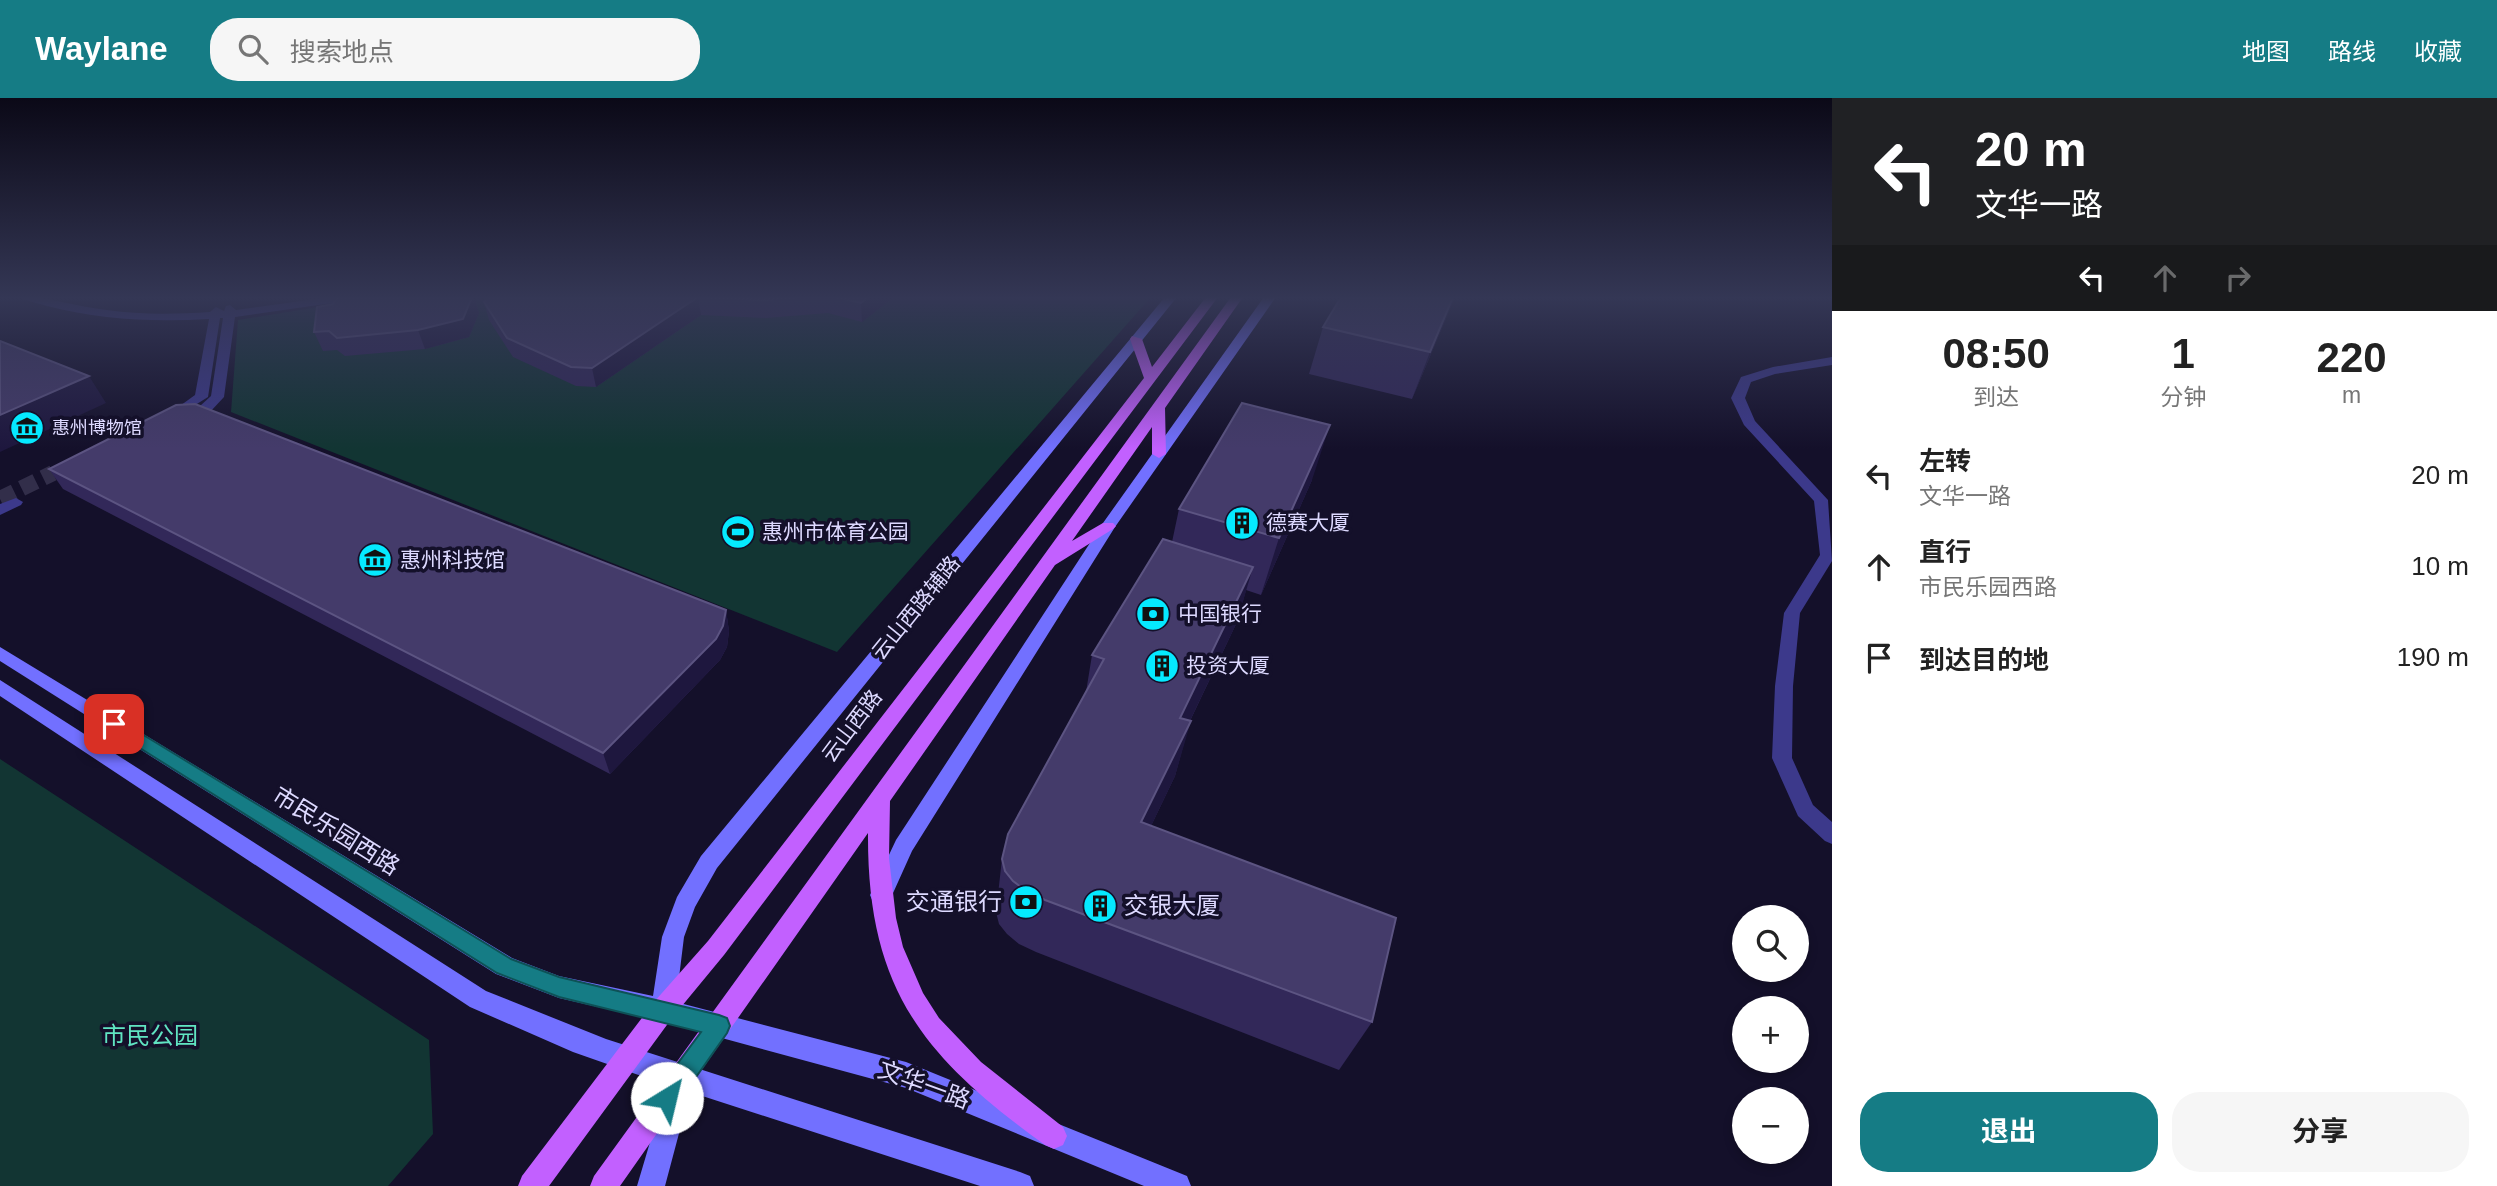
<!DOCTYPE html>
<html lang="zh">
<head>
<meta charset="utf-8">
<style>
	:root { --surface:#fff; --page:#f6f6f6; --text:#222; --muted:#767676; --accent:#157c85 }
	body { margin:0; font-family:Helvetica,"Noto Sans SC",sans-serif; background:var(--page); color:var(--text); height:100vh; display:flex; flex-direction:column; font-size:26px; white-space:nowrap }
	* { box-sizing:border-box; margin:0 }
	p { font-size:23px; color:var(--muted) }
	.icon { flex:none; width:38px; height:38px; fill:none; stroke:currentColor; stroke-width:2; stroke-linecap:round; stroke-linejoin:round }
	.map { position:relative; flex:1; overflow:hidden }
	.side { display:flex; flex-direction:column; background:var(--surface); width:665px }
	.side>* { flex:none }
	.guide { background:#202124; color:#fff; overflow:hidden }
	.buttons { position:absolute; left:1732px; top:807px; display:grid; gap:14px }
	.buttons a { display:grid; place-items:center; width:77px; height:77px; border-radius:50%; background:var(--surface); box-shadow:0 4px 10px #0003; font-size:35px }
	.pin { position:absolute; display:grid; place-items:center; width:60px; height:60px; color:#fff; margin:-30px; border-radius:14px; box-shadow:0 4px 10px #0006 }
	.me { position:absolute; width:77px; margin:-38px; rotate:36deg; stroke-linejoin:round; filter:drop-shadow(0 0 5px #0008) }
	.turn { display:flex; align-items:center; gap:24px; height:147px; padding:0 28px; font-size:32px }
	.turn .icon { width:91px; height:91px; stroke-width:2.5 }
	.turn b { display:block; font-size:49px; line-height:60px }
	.lanes { display:flex; align-items:center; height:66px; padding:0 28px; background:#0003; justify-content:center; gap:35px; direction:ltr }
	.lanes .off { opacity:.35 }
	.eta { display:flex; justify-content:space-evenly; align-items:center; height:119px; text-align:center }
	.eta b { font-size:42px; font-weight:700; line-height:49px }
	.action { display:flex; gap:14px; margin-top:auto; padding:14px 28px }
	.action a { flex:1; height:80px; border-radius:28px; background:var(--accent); color:#fff; font-size:28px; font-weight:700; line-height:80px; text-align:center }
	.action a+a { background:var(--page); color:var(--text) }
	ul { padding:0; list-style:none }
	li { display:flex; align-items:center; gap:21px; height:91px; padding:0 28px }
	li div { flex:1 }
	li b { display:block; font-size:26px }
	li em { font-style:normal }
	header { display:flex; align-items:center; gap:42px; box-sizing:border-box; height:98px; padding:0 35px; background:var(--accent); color:#fff }
	header strong { font-size:33px }
	nav { display:flex; gap:38px; margin-inline-start:auto; font-size:24px }
	.search { width:490px; height:63px; background:var(--page); display:flex; align-items:center; gap:18px; box-sizing:border-box; padding:0 24px; border-radius:28px; color:var(--muted); font-size:26px }
	main { display:flex; flex:1; min-height:0 }
	.map>svg:first-child { display:block }
	.green { fill:#123533 }
	.lines { fill:none; stroke-linecap:round; stroke-linejoin:round }
	.street-tunnel { stroke:#322e4a; stroke-width:16; stroke-dasharray:16 8; stroke-linecap:butt }
	.street { fill:#3c398b; fill-rule:evenodd }
	.secondary { fill:#7270ff; fill-rule:evenodd }
	.primary { fill:#c260ff; fill-rule:evenodd }
	.wall { fill:#322859 }
	.shaded-wall { fill:#1e173e }
	.building { fill:#443b6a; stroke:#5c5482; stroke-width:2 }
	.route { fill:#157c85; stroke:#0e5156; stroke-width:2 }
	.labels { text-anchor:middle; stroke-width:7; stroke-linejoin:round; paint-order:stroke }
	.far-poi-label { font-size:18px; fill:#ddd9ff; stroke:#14102a; text-anchor:start }
	.poi-label { font-size:21px; fill:#ddd9ff; stroke:#14102a; text-anchor:start }
	.street-label { font-size:21px; fill:#ddd9ff; stroke:#14102a }
	.near-street-label { font-size:24px; fill:#ddd9ff; stroke:#14102a }
	.near-poi-label { font-size:24px; fill:#ddd9ff; stroke:#14102a; text-anchor:end }
	.near-park-label { font-size:24px; fill:#60e4c2; stroke:#14102a }
</style>
</head>
<body>
<header>
<strong>Waylane</strong>
<div class="search"><svg class="icon" aria-label="search" viewBox="0 0 24 24"><circle cx="10" cy="10" r="6"/><path d="M15 15l6 6"/></svg>搜索地点</div>
<nav><a>地图</a><a>路线</a><a>收藏</a></nav>
</header>
<main>
<div class="map">
<svg width="1832" height="1088" viewBox="0 0 1832 1088">
	<rect width="100%" height="100%" fill="#14102a"/>
	<path class="green" d="M 379,199 L 1151,199 L 837,554 L 231,314 L 238,222 Z
		M 0,661 L 429,942 L 433,1036 L 388,1088 L 0,1088 Z"/>
	<g class="lines">
		<path class="street-tunnel" d="M 0,401 L 53,375"/>
		<path class="street" d="M 21,199 C 50,199 78,209 107,212 C 141,217 176,216 210,214 L 216,209 L 224,213 L 226,208 L 230,207 L 236,212 L 330,199 L 359,199 L 353,202 L 235,219 L 224,299 L 210,314 L 190,324 L 180,324 L 180,318 L 200,308 L 211,298 L 223,220 L 220,220 L 208,299 L 184,314 L 177,310 L 195,297 L 209,221 C 154,224 100,222 47,208 C 38,205 28,204 21,199 Z
			M 1832,259 L 1832,267 L 1775,276 L 1751,284 L 1745,300 L 1755,323 L 1828,402 L 1832,463 L 1800,515 L 1793,588 L 1792,660 L 1813,707 L 1832,724 L 1832,746 L 1825,743 L 1798,718 L 1772,660 L 1775,588 L 1784,515 L 1820,457 L 1814,403 L 1744,327 L 1731,300 L 1741,279 L 1773,269 Z
			M 16,400 L 23,404 L 21,407 L 0,417 L 0,406 Z"/>
		<path class="secondary" d="M 1165,199 L 1177,199 L 717,770 L 695,809 L 684,839 L 676,904 L 906,964 L 1187,1078 L 1191,1088 L 1144,1088 L 906,990 L 663,924 L 559,900 L 496,876 L 0,563 L 0,549 L 512,860 L 559,878 L 653,898 L 662,839 L 677,799 L 701,758 Z
			M 1264,199 L 1276,199 L 1115,429 L 912,753 L 889,804 L 881,807 L 873,804 L 870,797 L 896,742 L 1103,425 Z
			M 0,582 L 486,893 L 606,941 L 1020,1074 L 1030,1078 L 1034,1088 L 980,1088 L 690,994 L 665,1088 L 637,1088 L 667,987 L 573,954 L 470,909 L 0,598 Z"/>
		<path class="primary" d="M 1206,199 L 1218,199 L 724,857 L 672,920 L 549,1088 L 518,1088 L 522,1078 L 654,904 L 708,843 L 1144,280 L 1130,241 L 1132,238 L 1142,241 L 1152,269 Z
			M 1231,199 L 1243,199 L 1165,310 L 1166,356 L 1159,360 L 1152,356 L 1152,329 L 1072,443 L 1103,425 L 1113,425 L 1116,428 L 1113,431 L 1055,467 L 890,703 L 889,760 L 896,820 L 903,849 L 923,895 L 939,920 L 981,964 L 1063,1029 L 1067,1038 L 1063,1047 L 1054,1051 L 1045,1047 C 923,959 867,891 868,735 L 620,1088 L 590,1088 L 594,1078 Z"/>
	</g>
	<path class="wall" d="M 337,199 L 474,199 L 479,215 L 469,239 L 425,251 L 345,258 L 337,252 L 323,253 L 314,234 Z
		M 489,199 L 894,199 L 862,224 L 828,215 L 766,220 L 701,217 L 596,289 L 576,288 L 513,259 L 489,222 L 484,204 Z
		M 1341,199 L 1455,199 L 1412,301 L 1309,276 L 1323,229 Z
		M 49,371 L 726,512 L 729,533 L 727,549 L 720,562 L 610,676 L 63,391 Z
		M 1312,382 L 1261,497 L 1246,492 L 1237,524 L 1190,623 L 1175,678 L 1151,728 L 1372,924 L 1339,972 L 1036,854 L 1019,846 L 1007,836 L 999,826 L 996,814 L 1002,761 L 1086,594 L 1092,557 L 1172,444 L 1179,411 Z"/>
	<path class="shaded-wall" d="M 472,199 L 474,199 L 479,215 L 469,239 L 425,251 L 418,232 Z
		M 698,199 L 701,217 L 596,289 L 592,270 Z
		M 869,199 L 894,199 L 862,224 L 861,205 Z
		M 1453,199 L 1455,199 L 1450,211 L 1412,301 L 1430,254 Z
		M 89,278 L 106,305 L 0,354 L 0,317 Z
		M 1330,327 L 1312,382 L 1261,497 L 1279,440 Z
		M 1253,469 L 1237,524 L 1165,675 L 1180,620 Z
		M 726,512 L 729,533 L 727,549 L 720,562 L 610,676 L 603,655 Z
		M 1191,623 L 1175,678 L 1127,778 L 1141,724 Z"/>
	<path class="building" d="M 337,199 L 472,199 L 463,221 L 418,232 L 337,240 L 329,233 L 314,234 L 317,209 L 333,206 Z
		M 489,199 L 798,199 L 764,202 L 698,199 L 592,270 L 571,269 L 507,240 L 484,204 Z
		M 836,199 L 869,199 L 861,205 Z
		M 1341,199 L 1453,199 L 1430,254 L 1323,229 Z
		M 0,243 L 89,278 L 0,317 Z
		M 1242,305 L 1330,327 L 1279,440 L 1179,411 Z
		M 195,306 L 726,512 L 723,528 L 716,541 L 603,655 L 49,371 L 176,307 Z
		M 1163,441 L 1253,469 L 1180,620 L 1191,623 L 1141,724 L 1396,820 L 1372,924 L 1045,802 L 1026,793 L 1013,783 L 1005,773 L 1002,761 L 1008,736 L 1104,561 L 1092,557 Z"/>
	<linearGradient id="sky" x2="0" y2="1"><stop stop-color="#0b0917"/><stop offset="0.57" stop-color="#343755"/><stop offset="1" stop-color="#343755" stop-opacity="0"/></linearGradient>
	<rect width="1832" height="351" fill="url(#sky)"/>
	<path class="route" d="M 114,619 L 511,861 L 559,879 L 719,917 L 727,920 L 730,928 L 727,935 L 675,1009 L 667,1012 L 658,1009 L 655,1000 L 658,992 L 701,934 L 559,899 L 497,875 L 108,630 L 105,626 L 108,621 Z"/>
	<defs>
		<g id="museum-disc" transform="scale(1.75)"><circle r="9.5" fill="#05e9ff" stroke="#14102a"/><path d="M0-6L6-3V-2H-6V-3ZM-5-1h2V3h-2ZM-1-1h2V3h-2ZM3-1h2V3H3ZM-6 4H6V6H-6Z" fill="#111"/></g>
		<g id="building-disc" transform="scale(1.75)"><circle r="9.5" fill="#05e9ff" stroke="#14102a"/><path d="M-4-6H4V6H1V3H-1V6H-4ZM-2.5-4.3h1.7v1.8h-1.7ZM.8-4.3h1.7v1.8H.8ZM-2.5-1h1.7V.8h-1.7ZM.8-1h1.7V.8H.8Z" fill="#111"/></g>
		<g id="stadium-disc" transform="scale(1.75)"><circle r="9.5" fill="#05e9ff" stroke="#14102a"/><path d="M0-5a6.5 5 0 1 0 0 10a6.5 5 0 1 0 0-10ZM-3.5-1.8h7v3.6h-7Z" fill="#111"/></g>
		<g id="bank-disc" transform="scale(1.75)"><circle r="9.5" fill="#05e9ff" stroke="#14102a"/><path d="M-6-4H6V4H-6ZM0-2.3a2.3 2.3 0 1 0 0 4.6a2.3 2.3 0 1 0 0-4.6Z" fill="#111"/></g>
	</defs>
	<g fill-rule="evenodd">
		<use href="#museum-disc" x="27" y="330"/>
		<use href="#building-disc" x="1242" y="425"/>
		<use href="#stadium-disc" x="738" y="434"/>
		<use href="#museum-disc" x="375" y="462"/>
		<use href="#bank-disc" x="1153" y="516"/>
		<use href="#building-disc" x="1162" y="568"/>
		<use href="#bank-disc" x="1026" y="804"/>
		<use href="#building-disc" x="1100" y="808"/>
	</g>
	<g class="labels">
		<g class="far-poi-label">
			<text x="52" y="336">惠州博物馆</text>
		</g>
		<g class="poi-label">
			<text x="1266" y="432">德赛大厦</text>
			<text x="762" y="441">惠州市体育公园</text>
			<text x="400" y="469">惠州科技馆</text>
			<text x="1178" y="523">中国银行</text>
			<text x="1186" y="575">投资大厦</text>
		</g>
		<g class="street-label">
			<text transform="translate(916 510) rotate(-51)" y="7">云山西路辅路</text>
			<text transform="translate(852 628) rotate(-53)" y="7">云山西路</text>
		</g>
		<g class="near-street-label">
			<text transform="translate(336 733) rotate(32)" y="8">市民乐园西路</text>
			<text transform="translate(924 987) rotate(20)" y="8">文华一路</text>
		</g>
		<g class="near-poi-label">
			<text x="1002" y="812">交通银行</text>
			<text x="1124" y="816" text-anchor="start">交银大厦</text>
		</g>
		<g class="near-park-label">
			<text x="150" y="946">市民公园</text>
		</g>
	</g>
</svg>
<div class="buttons">
<a><svg class="icon" aria-label="search" viewBox="0 0 24 24"><circle cx="10" cy="10" r="6"/><path d="M15 15l6 6"/></svg></a>
<a>+</a>
<a>−</a>
</div>
<div class="pin" style="left:114px;top:626px;background:#d93025"><svg class="icon" aria-label="arrive" viewBox="0 0 24 24"><path d="M6 21V4h12l-3 4 3 4H6"/></svg></div>
<svg class="me" style="left:667px;top:1000px" viewBox="-20 -20 40 40"><circle r="19" fill="#fff"/><path d="M0-13L10 11 0 6-10 11z" fill="#157c85"/></svg>
</div>
<section class="side">
<div class="guide">
<div class="turn"><svg class="icon" aria-label="left" viewBox="0 0 24 24"><path d="M17 20v-9H6M10 6l-5 5 5 5"/></svg><div><b>20 m</b>文华一路</div></div>
<div class="lanes"><svg class="icon" aria-label="left" viewBox="0 0 24 24"><path d="M17 20v-9H6M10 6l-5 5 5 5"/></svg><svg class="icon off" aria-label="ahead" viewBox="0 0 24 24"><path d="M12 20V5M6 11l6-6 6 6"/></svg><svg class="icon off" aria-label="right" viewBox="0 0 24 24"><path d="M7 20v-9h11M14 6l5 5-5 5"/></svg></div>
</div>
<div class="eta">
<div><b>08:50</b><p>到达</p></div>
<div><b>1</b><p>分钟</p></div>
<div><b>220</b><p>m</p></div>
</div>
<ul>
<li><svg class="icon" aria-label="left" viewBox="0 0 24 24"><path d="M17 20v-9H6M10 6l-5 5 5 5"/></svg><div><b>左转</b><p>文华一路</p></div><em>20 m</em></li>
<li><svg class="icon" aria-label="ahead" viewBox="0 0 24 24"><path d="M12 20V5M6 11l6-6 6 6"/></svg><div><b>直行</b><p>市民乐园西路</p></div><em>10 m</em></li>
<li><svg class="icon" aria-label="arrive" viewBox="0 0 24 24"><path d="M6 21V4h12l-3 4 3 4H6"/></svg><div><b>到达目的地</b></div><em>190 m</em></li>
</ul>
<div class="action"><a>退出</a><a>分享</a></div>
</section>
</main>
</body>
</html>
